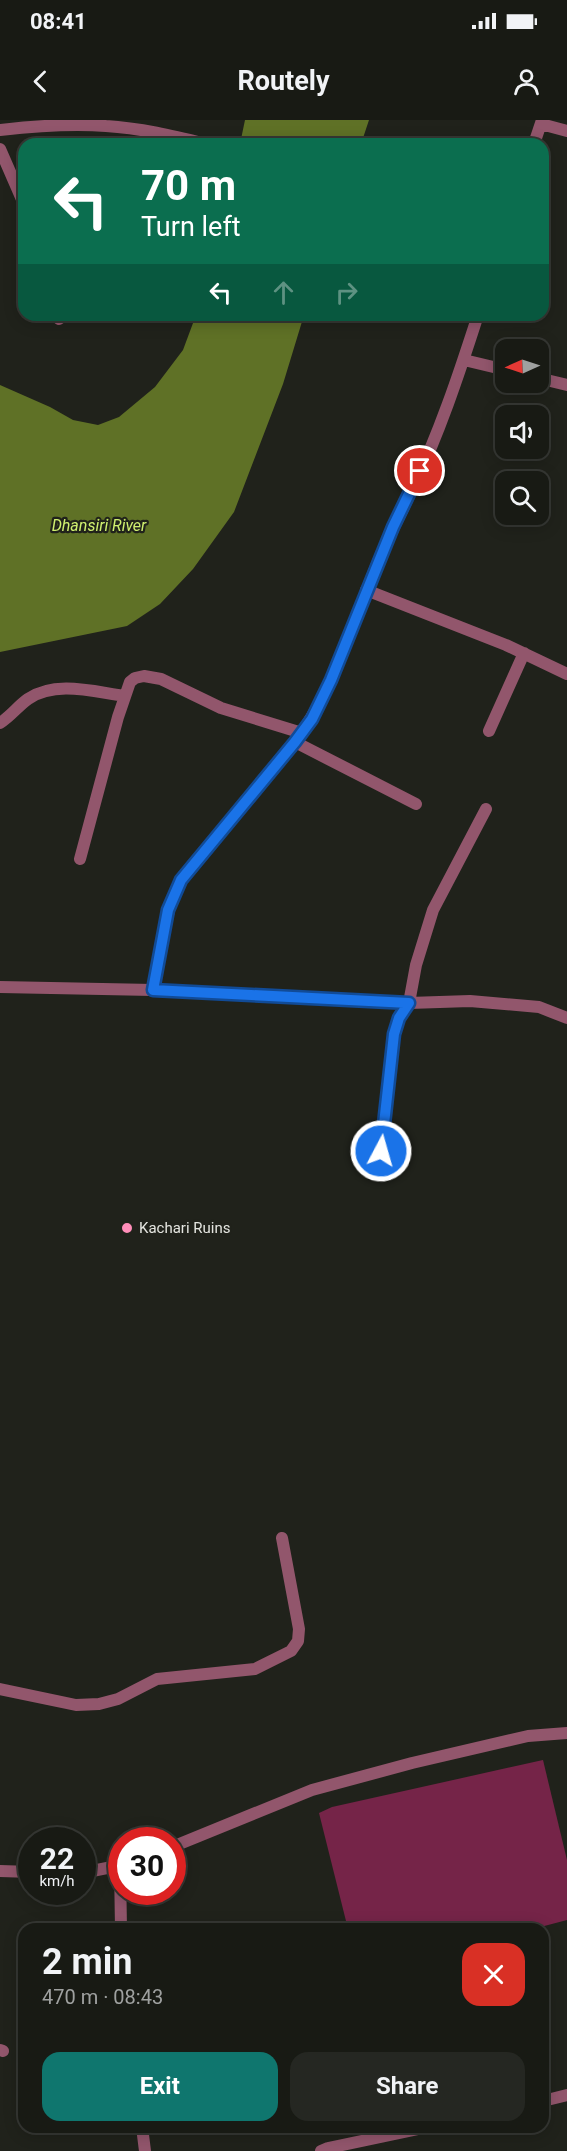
<!DOCTYPE html>
<html lang="en">
<head>
<meta charset="utf-8">
<style>
	:root { --surface:#181a14; --page:#252722; --text:#f1f3f6; --muted:#9fa1a0; --line:#363834; --accent:#0f766e }
	body { margin:0; font-family:Roboto,sans-serif; background:var(--page); color:var(--text); height:100vh; display:flex; flex-direction:column; font-size:22px; white-space:nowrap }
	* { box-sizing:border-box; margin:0 }
	p { font-size:20px; color:var(--muted) }
	.icon { flex:none; width:33px; height:33px; fill:none; stroke:currentColor; stroke-width:2; stroke-linecap:round; stroke-linejoin:round }
	.map { position:relative; flex:1; overflow:hidden }
	.panel { position:absolute; left:18px; top:1803px; width:531px; height:210px; display:flex; flex-direction:column; background:var(--surface); border-radius:18px; box-shadow:0 3px 15px #0003,0 0 0 2px var(--line) }
	.panel>* { flex:none }
	.top-card { position:absolute; left:18px; top:18px; width:531px; height:183px; border-radius:18px; box-shadow:0 3px 15px #0003,0 0 0 2px var(--line); background:#0b6e4f; color:#fff; overflow:hidden }
	.needle { width:39px; rotate:267deg }
	.controls { position:absolute; left:495px; top:219px; display:grid; gap:12px }
	.controls a { display:grid; place-items:center; width:54px; height:54px; border-radius:12px; background:var(--surface); box-shadow:0 3px 15px #0003,0 0 0 2px var(--line); font-size:30px }
	.speed { position:absolute; left:18px; top:1707px; display:flex; gap:12px; font-size:30px; font-weight:700; text-align:center }
	.speed>* { display:grid; place-content:center; width:78px; height:78px; border-radius:50%; background:var(--surface); box-shadow:0 3px 15px #0003,0 0 0 2px var(--line); line-height:1 }
	.speed small { font-size:15px; font-weight:400 }
	.speed .limit { border:9px solid #d22; background:#fff; color:#111 }
	.pin { position:absolute; display:grid; place-items:center; width:51px; height:51px; color:#fff; margin:-26px; border:3px solid #fff; border-radius:50%; box-shadow:0 2px 6px #0007 }
	.me { position:absolute; width:66px; margin:-33px; rotate:6deg; stroke-linejoin:round; filter:drop-shadow(0 0 4px #0008) }
	.turn { display:flex; align-items:center; gap:21px; height:126px; padding:0 24px; font-size:27px }
	.turn .icon { width:78px; height:78px; stroke-width:2.5 }
	.turn b { display:block; font-size:42px; line-height:51px }
	.lanes { display:flex; align-items:center; height:57px; padding:0 24px; background:#0003; justify-content:center; gap:30px; direction:ltr }
	.lanes .off { opacity:.35 }
	.round { display:grid; place-items:center; flex:none; width:63px; height:63px; border-radius:18px; background:var(--page) }
	.overview { display:flex; align-items:center; justify-content:space-between; height:102px; padding:0 24px }
	h1 { font-size:36px; font-weight:700; line-height:45px }
	.button { display:flex; gap:12px; margin-top:auto; padding:12px 24px }
	.button a { flex:1; height:69px; border-radius:18px; background:var(--accent); color:#fff; font-size:24px; font-weight:700; line-height:69px; text-align:center }
	.button a+a { background:var(--page); color:var(--text) }
	.status { display:flex; justify-content:space-between; align-items:center; height:42px; padding:0 30px; background:var(--surface); direction:ltr }
	.status svg { height:16px; fill:currentColor }
	header { display:flex; justify-content:space-between; align-items:center; height:78px; padding:0 24px; background:var(--surface); font-size:27px; font-weight:700 }
	.map>svg:first-child { display:block }
	.green { fill:#752448 }
	.water { fill:#5f7126 }
	.lines { fill:none; stroke-linecap:round; stroke-linejoin:round }
	.minor { stroke:#92566c; stroke-width:12 }
	.route-casing { stroke:#114b97; stroke-width:15 }
	.route { stroke:#1a73e8; stroke-width:10 }
	.poi-dot { fill:#ff8eb9; stroke:#20221b; stroke-width:2 }
	.labels { text-anchor:middle; stroke-width:4.5; stroke-linejoin:round; paint-order:stroke }
	.poi-label { font-size:15px; fill:#e4e5e0; stroke:#20221b; text-anchor:start }
	.water-label { font-size:16px; font-style:italic; fill:#cfef6f; stroke:#20221b }
</style>
</head>
<body>
<div class="status"><b>08:41</b><svg viewBox="0 0 49 12"><path d="M0 12V9h3v3zM5 12V6h3v6zM10 12V3h3v9zM15 12V0h3v12zM26 1h20v11H26zM47 4h2v5h-2z"/></svg></div>
<header><svg class="icon" aria-label="back" viewBox="0 0 24 24"><path d="M15 5l-7 7 7 7"/></svg>Routely<svg class="icon" aria-label="person" viewBox="0 0 24 24"><circle cx="12" cy="8" r="4"/><path d="M4 21q1-7 8-7t8 7"/></svg></header>
<div class="map">
<svg width="567" height="2031" viewBox="0 0 567 2031">
	<rect width="100%" height="100%" fill="#20221b"/>
	<path class="green" d="M 543,1640 L 567,1740 L 567,1800 L 533,1809 L 348,1809 L 319,1693 L 332,1687 Z"/>
	<path class="water" d="M 245,0 L 369,0 L 361,24 L 240,24 Z
		M 196,195 L 304,195 L 283,264 L 234,392 L 193,449 L 160,484 L 127,506 L 0,532 L 0,265 L 50,287 L 73,300 L 98,305 L 119,297 L 155,267 L 183,230 Z"/>
	<g class="lines">
		<path class="minor" d="M 541,4 L 567,11
			M 0,10 C 35,6 70,3 106,6 C 140,8 173,16 206,24
			M 534,24 L 542,0
			M 0,29 L 24,84
			M 57,195 L 59,199
			M 464,240 L 506,250
			M 538,258 L 567,265
			M 366,470 L 506,525 L 567,554
			M 0,603 C 11,596 18,586 28,579 C 56,560 94,572 125,576
			M 489,611 L 524,533
			M 295,622 L 416,684
			M 80,739 L 118,597 L 130,562 L 135,558 L 144,556 L 161,559 L 221,588 L 302,613
			M 0,867 L 153,870 L 409,883 L 470,881 L 539,887 L 567,898
			M 153,870 L 169,790 L 181,760 L 295,622 C 334,569 352,505 377,444 C 388,419 400,395 412,370 C 439,314 459,254 478,195
			M 381,1031 L 394,914 L 399,898 L 409,883 L 416,845 L 433,790 L 486,689
			M 0,1569 L 76,1585 L 99,1584 L 118,1579 L 157,1559 L 255,1549 L 291,1531 L 298,1521 L 299,1509 L 282,1418
			M 172,1727 L 312,1670 L 412,1643 L 528,1616 L 567,1613
			M 120,1746 L 121,1809
			M 0,1751 L 32,1752
			M 82,1753 L 122,1745
			M 0,1930 L 3,1931
			M 543,1981 L 567,1975
			M 142,2007 L 145,2031
			M 321,2031 L 328,2028 L 428,2007"/>
	</g>
	<g class="lines">
		<g class="route-casing">
			<path id="route" d="M 381,1031 L 394,914 L 399,898 L 409,883 L 153,870 L 168,790 L 181,760 L 295,622 L 312,599 L 331,560 L 393,407 L 420,351"/>
		</g>
		<use href="#route" class="route"/>
	</g>
	<circle class="poi-dot" cx="127" cy="1108" r="6"/>
	<g class="labels">
		<g class="poi-label">
			<text x="139" y="1113">Kachari Ruins</text>
		</g>
		<g class="water-label">
			<text x="99" y="411">Dhansiri River</text>
		</g>
	</g>
</svg>
<div class="controls">
<a><svg class="needle" viewBox="-14 -14 28 28"><path d="M0-13l5 13h-10z" fill="#e53935"/><path d="M0 13l5-13h-10z" fill="#9fa1a0"/></svg></a>
<a><svg class="icon" aria-label="sound" viewBox="0 0 24 24"><path d="M4 9h4l5-4v14l-5-4H4zM17 9q2 3 0 6"/></svg></a>
<a><svg class="icon" aria-label="search" viewBox="0 0 24 24"><circle cx="10" cy="10" r="6"/><path d="M15 15l6 6"/></svg></a>
</div>
<div class="speed"><div>22<small>km/h</small></div><div class="limit">30</div></div>
<div class="pin" style="left:420px;top:351px;background:#d93025"><svg class="icon" aria-label="arrive" viewBox="0 0 24 24"><path d="M6 21V4h12l-3 4 3 4H6"/></svg></div>
<svg class="me" style="left:381px;top:1031px" viewBox="-20 -20 40 40"><circle r="17" fill="#1a73e8" stroke="#fff" stroke-width="3"/><path d="M0-11L8 9 0 5-8 9z" fill="#fff"/></svg>
<div class="top-card">
<div class="turn"><svg class="icon" aria-label="left" viewBox="0 0 24 24"><path d="M17 20v-9H6M10 6l-5 5 5 5"/></svg><div><b>70 m</b>Turn left</div></div>
<div class="lanes"><svg class="icon" aria-label="left" viewBox="0 0 24 24"><path d="M17 20v-9H6M10 6l-5 5 5 5"/></svg><svg class="icon off" aria-label="ahead" viewBox="0 0 24 24"><path d="M12 20V5M6 11l6-6 6 6"/></svg><svg class="icon off" aria-label="right" viewBox="0 0 24 24"><path d="M7 20v-9h11M14 6l5 5-5 5"/></svg></div>
</div>
<section class="panel">
<div class="overview"><div><h1>2 min</h1><p>470 m · 08:43</p></div><a class="round" style="background:#d93025;color:#fff"><svg class="icon" aria-label="close" viewBox="0 0 24 24"><path d="M6 6l12 12M18 6L6 18"/></svg></a></div>
<div class="button"><a>Exit</a><a>Share</a></div>
</section>
</div>
</body>
</html>
